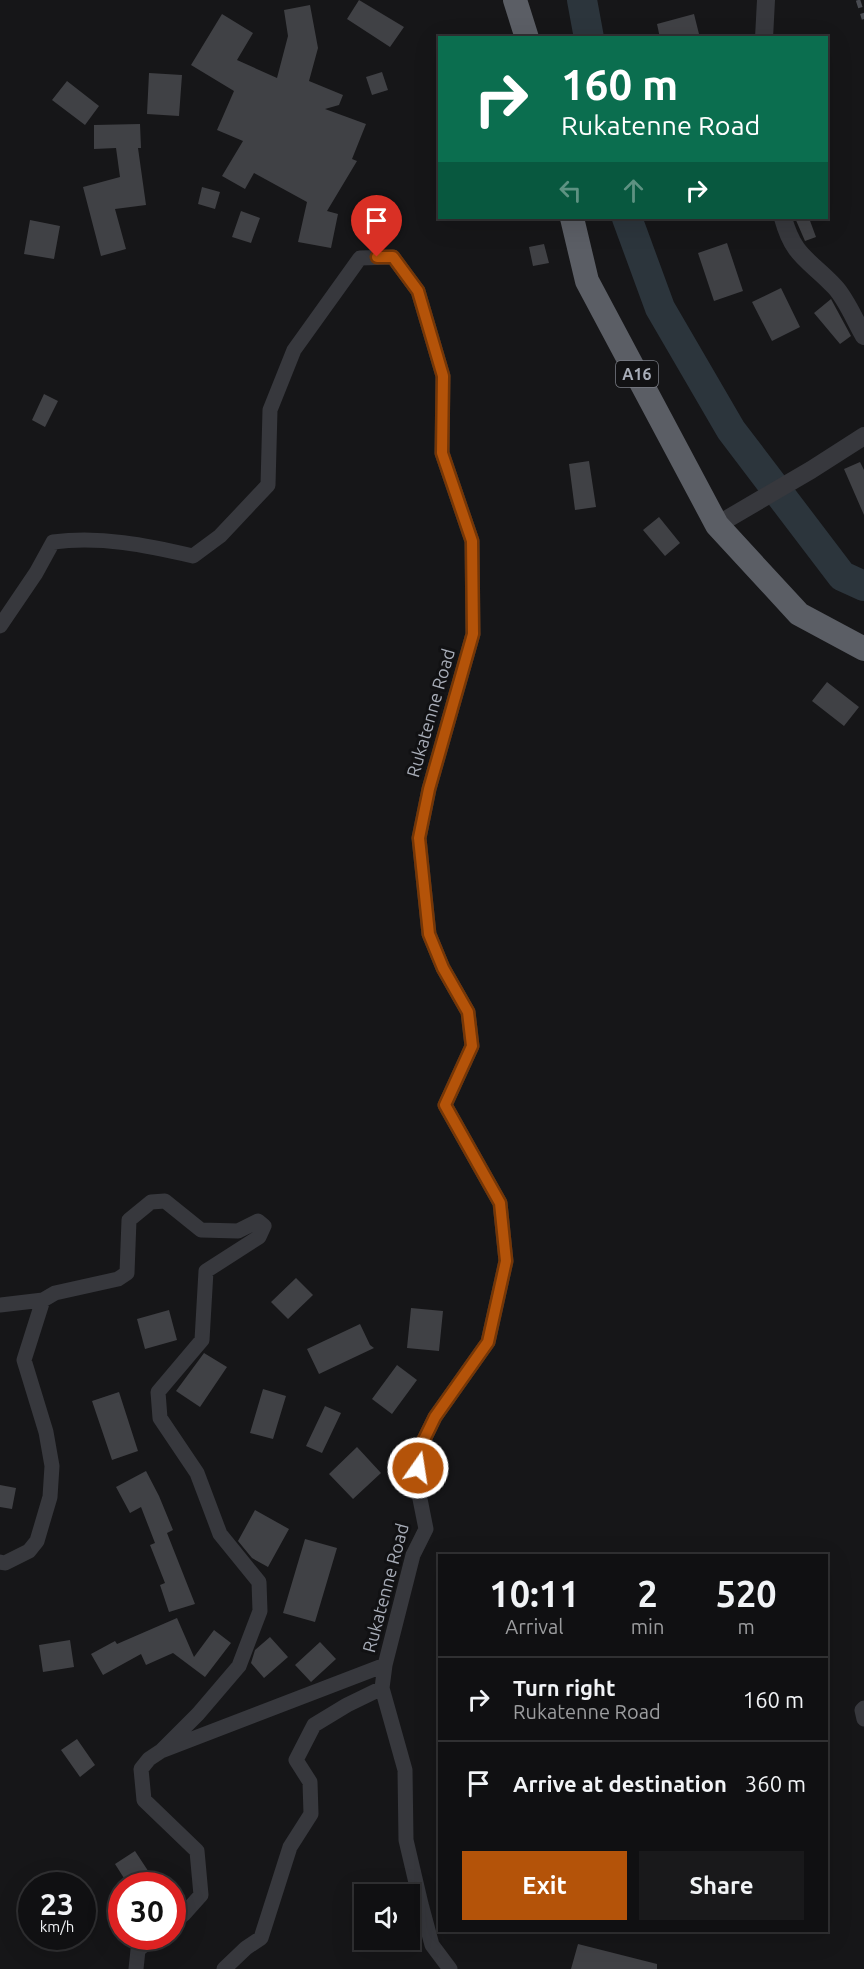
<!DOCTYPE html>
<html lang="en">
<head>
<meta charset="utf-8">
<style>
	:root { --surface:#101012; --page:#19191b; --text:#f1f3f6; --muted:#9c9d9f; --line:#303032; --accent:#b45309 }
	body { margin:0; font-family:Ubuntu,sans-serif; background:var(--page); color:var(--text); height:100vh; display:flex; flex-direction:column; font-size:22px; white-space:nowrap }
	* { box-sizing:border-box; margin:0 }
	p { font-size:20px; color:var(--muted) }
	.icon { flex:none; width:33px; height:33px; fill:none; stroke:currentColor; stroke-width:2; stroke-linecap:round; stroke-linejoin:round }
	.map { position:relative; flex:1; overflow:hidden }
	.details { position:absolute; left:438px; top:1554px; width:390px; height:378px; display:flex; flex-direction:column; background:var(--surface); border-radius:0px; box-shadow:0 6px 24px #0002,0 0 0 2px var(--line) }
	.details>* { flex:none }
	.guide { position:absolute; left:438px; top:36px; width:390px; height:183px; border-radius:0px; box-shadow:0 6px 24px #0002,0 0 0 2px var(--line); background:#0b6e4f; color:#fff; overflow:hidden }
	.controls { position:absolute; left:354px; top:1884px; display:grid; gap:12px }
	.controls a { display:grid; place-items:center; width:66px; height:66px; border-radius:0px; background:var(--surface); box-shadow:0 6px 24px #0002,0 0 0 2px var(--line); font-size:30px }
	.speed { position:absolute; left:18px; top:1872px; display:flex; gap:12px; font-size:30px; font-weight:700; text-align:center }
	.speed>* { display:grid; place-content:center; width:78px; height:78px; border-radius:50%; background:var(--surface); box-shadow:0 6px 24px #0002,0 0 0 2px var(--line); line-height:1 }
	.speed small { font-size:15px; font-weight:400 }
	.speed .limit { border:9px solid #d22; background:#fff; color:#111 }
	.pin { position:absolute; display:grid; place-items:center; width:51px; height:51px; color:#fff; margin:-62px -26px; border-radius:50% 50% 50% 0; rotate:-45deg; box-shadow:0 0 6px #0007 }
	.pin .icon { rotate:45deg }
	.me { position:absolute; width:66px; margin:-33px; rotate:13deg; stroke-linejoin:round; filter:drop-shadow(0 0 4px #0008) }
	.turn { display:flex; align-items:center; gap:21px; height:126px; padding:0 24px; font-size:27px }
	.turn .icon { width:78px; height:78px; stroke-width:2.5 }
	.turn b { display:block; font-size:42px; line-height:51px }
	.lanes { display:flex; align-items:center; height:57px; padding:0 24px; background:#0003; justify-content:center; gap:30px; direction:ltr }
	.lanes .off { opacity:.35 }
	.eta { display:flex; justify-content:space-evenly; align-items:center; height:102px; text-align:center }
	.eta b { font-size:36px; font-weight:600; line-height:42px }
	.action { display:flex; gap:12px; margin-top:auto; padding:12px 24px }
	.action a { flex:1; height:69px; border-radius:0px; background:var(--accent); color:#fff; font-size:24px; font-weight:600; line-height:69px; text-align:center }
	.action a+a { background:var(--page); color:var(--text) }
	ul { padding:0; list-style:none }
	li { display:flex; align-items:center; gap:18px; height:84px; padding:0 24px; border-top:2px solid var(--line) }
	li div { flex:1 }
	li b { display:block; font-size:22px }
	li em { font-style:normal }
	.map>svg:first-child { display:block }
	.lines { fill:none; stroke-linecap:round; stroke-linejoin:round }
	.river { stroke:#2c353c; stroke-width:30 }
	.building { fill:#404145 }
	.minor { stroke:#37383d; stroke-width:15 }
	.tertiary { stroke:#37383d; stroke-width:18 }
	.trunk { stroke:#5b5e65; stroke-width:24 }
	.rail { stroke:#4a4c52; stroke-width:4.5; stroke-dasharray:8 6; stroke-linecap:butt }
	.route-casing { stroke:#753606; stroke-width:15 }
	.route { stroke:#b45309; stroke-width:10 }
	.labels { text-anchor:middle; stroke-width:6; stroke-linejoin:round; paint-order:stroke }
	.shield { fill:#111113; stroke:#7b7e86; stroke-width:1.5 }
	.shield-label { font-size:16px; font-weight:bold; fill:#a8adb8 }
	.street-label { font-size:18px; fill:#a8adb8; stroke:#111113 }
</style>
</head>
<body>
<div class="map">
<svg width="864" height="1969" viewBox="0 0 864 1969">
	<rect width="100%" height="100%" fill="#161618"/>
	<g class="lines">
		<path class="river" d="M 582,0 L 589,38
			M 627,218 L 660,308 L 731,430 L 842,576 L 864,586"/>
	</g>
	<path class="building" d="M 359,0 L 404,27 L 390,47 L 347,19 Z
		M 310,5 L 318,48 L 309,81 L 343,95 L 339,105 L 325,109 L 366,124 L 352,159 L 357,161 L 327,211 L 338,214 L 331,248 L 298,242 L 307,202 L 254,173 L 245,189 L 222,176 L 243,141 L 217,130 L 234,91 L 191,65 L 222,14 L 253,33 L 237,60 L 277,78 L 288,36 L 284,10 Z
		M 694,14 L 700,38 L 660,38 L 657,24 Z
		M 382,72 L 388,90 L 372,95 L 366,77 Z
		M 149,73 L 182,75 L 179,116 L 147,114 Z
		M 67,81 L 99,106 L 85,125 L 52,100 Z
		M 140,124 L 141,148 L 138,148 L 146,205 L 115,209 L 126,249 L 101,256 L 83,187 L 120,177 L 116,148 L 94,149 L 94,125 Z
		M 202,187 L 220,192 L 215,209 L 198,204 Z
		M 241,211 L 260,218 L 251,243 L 232,237 Z
		M 795,218 L 809,218 L 816,237 L 805,241 Z
		M 30,220 L 60,226 L 54,259 L 24,254 Z
		M 727,243 L 743,291 L 714,301 L 698,253 Z
		M 544,244 L 549,263 L 533,266 L 529,247 Z
		M 781,288 L 800,327 L 772,341 L 752,302 Z
		M 831,299 L 851,336 L 840,344 L 814,313 Z
		M 44,394 L 58,401 L 45,427 L 32,420 Z
		M 589,461 L 596,507 L 575,510 L 569,464 Z
		M 860,462 L 864,470 L 864,515 L 844,469 Z
		M 659,517 L 680,543 L 665,556 L 643,530 Z
		M 827,682 L 859,707 L 844,726 L 812,701 Z
		M 296,1278 L 313,1295 L 288,1319 L 271,1302 Z
		M 411,1308 L 443,1311 L 439,1351 L 407,1348 Z
		M 169,1310 L 177,1340 L 145,1349 L 137,1319 Z
		M 360,1324 L 370,1345 L 374,1348 L 319,1374 L 307,1349 Z
		M 204,1353 L 227,1367 L 200,1407 L 176,1391 Z
		M 397,1365 L 417,1380 L 392,1414 L 372,1399 Z
		M 263,1389 L 286,1396 L 273,1439 L 250,1433 Z
		M 119,1392 L 138,1451 L 112,1460 L 92,1401 Z
		M 325,1406 L 341,1413 L 322,1453 L 306,1446 Z
		M 357,1447 L 381,1473 L 353,1499 L 329,1474 Z
		M 146,1471 L 159,1496 L 173,1530 L 167,1533 L 195,1604 L 169,1612 L 160,1585 L 165,1583 L 150,1545 L 155,1543 L 141,1507 L 130,1513 L 116,1487 Z
		M 0,1485 L 16,1488 L 12,1509 L 0,1507 Z
		M 255,1510 L 289,1529 L 268,1567 L 252,1558 L 238,1541 Z
		M 305,1539 L 337,1548 L 315,1622 L 283,1613 Z
		M 177,1618 L 194,1657 L 214,1630 L 231,1643 L 205,1677 L 173,1653 L 146,1665 L 141,1654 L 103,1675 L 91,1654 L 115,1641 L 117,1644 Z
		M 270,1637 L 288,1657 L 264,1678 L 251,1663 L 255,1650 Z
		M 70,1640 L 74,1667 L 43,1672 L 39,1645 Z
		M 320,1642 L 336,1659 L 311,1682 L 295,1665 Z
		M 77,1739 L 95,1765 L 80,1777 L 61,1750 Z
		M 135,1851 L 158,1886 L 129,1886 L 115,1864 Z
		M 578,1944 L 657,1964 L 657,1969 L 571,1969 Z"/>
	<g class="lines">
		<path class="minor" d="M 0,626 L 36,573 L 53,542 C 101,536 146,545 193,556 L 220,536 L 268,485 L 270,410 L 294,350 L 360,258 L 393,257 L 418,291 L 443,376 L 442,453 L 472,541 L 473,634 L 429,789 L 419,838 L 429,934 L 443,968 L 468,1012 L 472,1046 L 445,1105 L 500,1203 L 506,1261 L 488,1342 L 435,1417 L 418,1452 L 417,1484 L 426,1529 L 413,1555 L 385,1665 L 382,1688 L 405,1770 L 406,1840 L 421,1904 L 432,1945 L 450,1969
			M 0,1305 L 43,1300
			M 0,1562 L 5,1563 L 29,1551 L 37,1541 L 50,1497 L 52,1466 L 46,1432 L 24,1360 L 43,1300 L 55,1293 L 118,1279 L 127,1273 L 129,1220 L 151,1202 L 165,1201 L 201,1230 L 238,1231 L 258,1221 L 264,1226 L 259,1237 L 206,1271 L 202,1340 L 158,1392 L 160,1418 L 197,1473 L 220,1534 L 259,1582 L 260,1611 L 239,1666 L 198,1714 L 161,1751
			M 864,1708 L 862,1710 L 864,1719
			M 172,1923 L 184,1914 L 201,1895 L 197,1851 L 144,1800 L 141,1769 L 149,1759 L 161,1751 L 385,1665
			M 136,1969 L 138,1950 L 155,1936
			M 224,1969 L 246,1948 L 261,1938 L 290,1847 L 311,1814 L 310,1782 L 296,1760 L 314,1725 L 347,1705 L 382,1688"/>
		<path class="tertiary" d="M 764,38 L 766,0
			M 783,218 C 794,258 809,259 835,287 C 847,300 855,321 864,336
			M 717,525 L 811,470 L 864,436"/>
		<path class="trunk" d="M 515,0 L 527,38
			M 572,218 L 587,281 L 717,525 L 799,614 L 864,649"/>
		<path class="rail" d="M 858,0 L 864,19"/>
	</g>
	<g class="lines">
		<g class="route-casing">
			<path id="route" d="M 377,257 L 393,257 L 418,291 L 443,376 L 442,453 L 472,541 L 473,634 L 429,789 L 419,838 L 429,934 L 443,968 L 468,1012 L 472,1046 L 445,1105 L 500,1203 L 506,1261 L 488,1342 L 435,1417 L 418,1452 L 418,1468"/>
		</g>
		<use href="#route" class="route"/>
	</g>
	<g class="labels">
		<rect class="shield" x="616" y="361" width="42" height="26" rx="4.5"/>
		<g class="shield-label">
			<text x="637" y="380">A16</text>
		</g>
		<g class="street-label">
			<text transform="translate(431 713) rotate(-74)" y="6">Rukatenne Road</text>
			<text transform="translate(386 1588) rotate(-75)" y="6">Rukatenne Road</text>
		</g>
	</g>
</svg>
<div class="controls">
<a><svg class="icon" aria-label="sound" viewBox="0 0 24 24"><path d="M4 9h4l5-4v14l-5-4H4zM17 9q2 3 0 6"/></svg></a>
</div>
<div class="speed"><div>23<small>km/h</small></div><div class="limit">30</div></div>
<div class="pin" style="left:377px;top:257px;background:#d93025"><svg class="icon" aria-label="arrive" viewBox="0 0 24 24"><path d="M6 21V4h12l-3 4 3 4H6"/></svg></div>
<svg class="me" style="left:418px;top:1468px" viewBox="-20 -20 40 40"><circle r="17" fill="#b45309" stroke="#fff" stroke-width="3"/><path d="M0-11L8 9 0 5-8 9z" fill="#fff"/></svg>
<div class="guide">
<div class="turn"><svg class="icon" aria-label="right" viewBox="0 0 24 24"><path d="M7 20v-9h11M14 6l5 5-5 5"/></svg><div><b>160 m</b>Rukatenne Road</div></div>
<div class="lanes"><svg class="icon off" aria-label="left" viewBox="0 0 24 24"><path d="M17 20v-9H6M10 6l-5 5 5 5"/></svg><svg class="icon off" aria-label="ahead" viewBox="0 0 24 24"><path d="M12 20V5M6 11l6-6 6 6"/></svg><svg class="icon" aria-label="right" viewBox="0 0 24 24"><path d="M7 20v-9h11M14 6l5 5-5 5"/></svg></div>
</div>
<section class="details">
<div class="eta">
<div><b>10:11</b><p>Arrival</p></div>
<div><b>2</b><p>min</p></div>
<div><b>520</b><p>m</p></div>
</div>
<ul>
<li><svg class="icon" aria-label="right" viewBox="0 0 24 24"><path d="M7 20v-9h11M14 6l5 5-5 5"/></svg><div><b>Turn right</b><p>Rukatenne Road</p></div><em>160 m</em></li>
<li><svg class="icon" aria-label="arrive" viewBox="0 0 24 24"><path d="M6 21V4h12l-3 4 3 4H6"/></svg><div><b>Arrive at destination</b></div><em>360 m</em></li>
</ul>
<div class="action"><a>Exit</a><a>Share</a></div>
</section>
</div>
</body>
</html>
